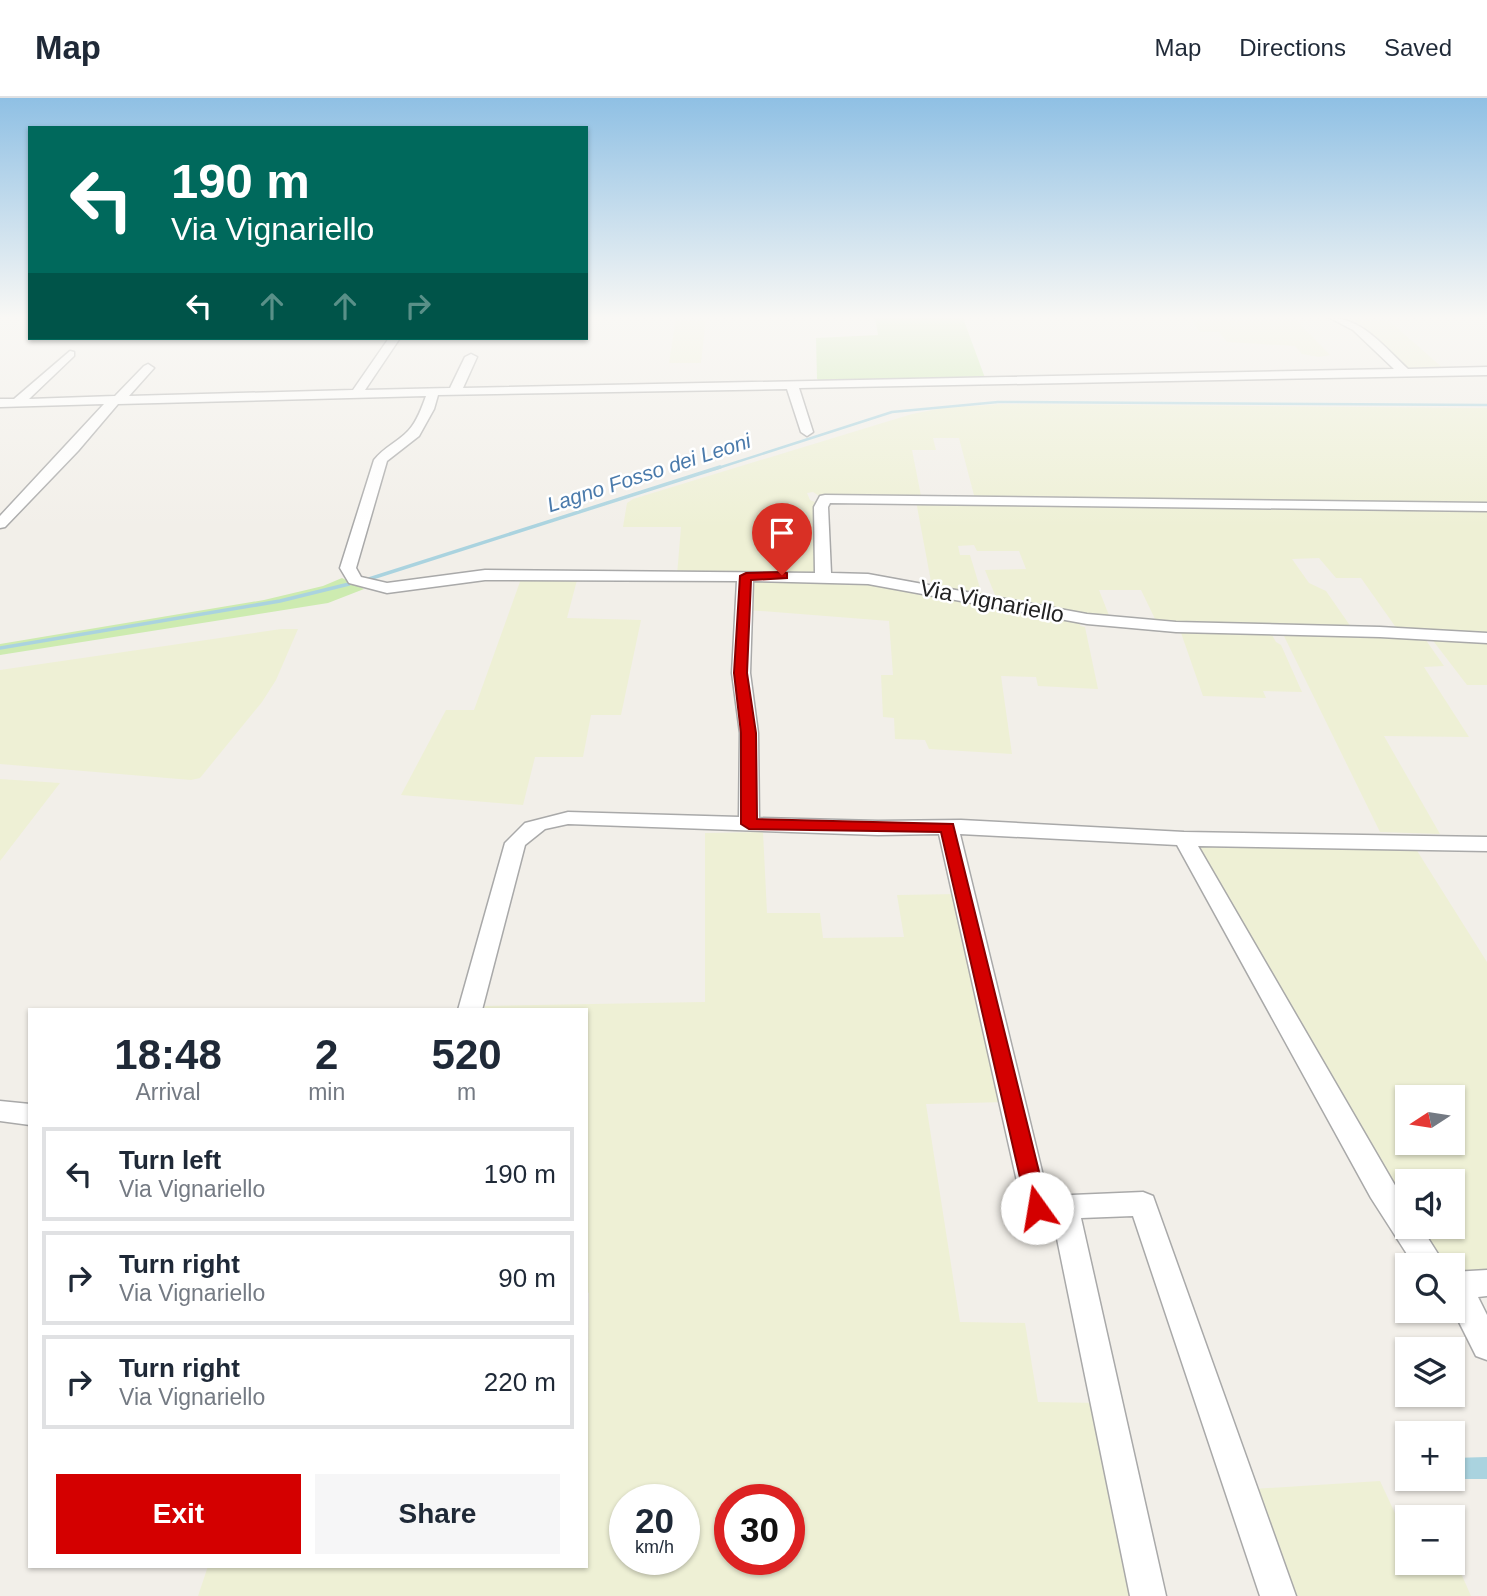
<!DOCTYPE html>
<html lang="en">
<head>
<meta charset="utf-8">
<style>
	:root { --surface:#fff; --page:#f6f6f7; --text:#1f2937; --muted:#747a83; --line:#e0e1e3; --accent:#d40000 }
	body { margin:0; font-family:Helvetica,sans-serif; background:var(--page); color:var(--text); height:100vh; display:flex; flex-direction:column; font-size:26px; white-space:nowrap }
	* { box-sizing:border-box; margin:0 }
	p { font-size:23px; color:var(--muted) }
	.icon { flex:none; width:38px; height:38px; fill:none; stroke:currentColor; stroke-width:2; stroke-linecap:round; stroke-linejoin:round }
	.map { position:relative; flex:1; overflow:hidden }
	.side { position:absolute; left:28px; top:910px; width:560px; height:560px; display:flex; flex-direction:column; background:var(--surface); border-radius:0px; box-shadow:0 2px 5px #0004 }
	.side>* { flex:none }
	.banner { position:absolute; left:28px; top:28px; width:560px; height:214px; border-radius:0px; box-shadow:0 2px 5px #0004; background:#00695c; color:#fff; overflow:hidden }
	.needle { width:46px; rotate:258deg }
	.fabs { position:absolute; left:1395px; top:987px; display:grid; gap:14px }
	.fabs a { display:grid; place-items:center; width:70px; height:70px; border-radius:0px; background:var(--surface); box-shadow:0 2px 5px #0004; font-size:35px }
	.speed { position:absolute; left:609px; top:1386px; display:flex; gap:14px; font-size:35px; font-weight:700; text-align:center }
	.speed>* { display:grid; place-content:center; width:91px; height:91px; border-radius:50%; background:var(--surface); box-shadow:0 2px 5px #0004; line-height:1 }
	.speed small { font-size:18px; font-weight:400 }
	.speed .limit { border:10px solid #d22; background:#fff; color:#111 }
	.pin { position:absolute; display:grid; place-items:center; width:60px; height:60px; color:#fff; margin:-72px -30px; border-radius:50% 50% 50% 0; rotate:-45deg; box-shadow:0 0 7px #0007 }
	.pin .icon { rotate:45deg }
	.me { position:absolute; width:77px; margin:-38px; rotate:347deg; stroke-linejoin:round; filter:drop-shadow(0 0 5px #0008) }
	.turn { display:flex; align-items:center; gap:24px; height:147px; padding:0 28px; font-size:32px }
	.turn .icon { width:91px; height:91px; stroke-width:2.5 }
	.turn b { display:block; font-size:49px; line-height:60px }
	.lanes { display:flex; align-items:center; height:66px; padding:0 28px; background:#0003; justify-content:center; gap:35px; direction:ltr }
	.lanes .off { opacity:.35 }
	.eta { display:flex; justify-content:space-evenly; align-items:center; height:119px; text-align:center }
	.eta b { font-size:42px; font-weight:600; line-height:49px }
	.button { display:flex; gap:14px; margin-top:auto; padding:14px 28px }
	.button a { flex:1; height:80px; border-radius:0px; background:var(--accent); color:#fff; font-size:28px; font-weight:600; line-height:80px; text-align:center }
	.button a+a { background:var(--page); color:var(--text) }
	ul { padding:0; list-style:none }
	li { display:flex; align-items:center; gap:21px; height:94px; margin:0 14px 10px; padding:0 14px; border:4px solid var(--line); border-radius:0px }
	li div { flex:1 }
	li b { display:block; font-size:26px }
	li em { font-style:normal }
	header { display:flex; align-items:center; gap:42px; box-sizing:border-box; height:98px; padding:0 35px; background:var(--surface); border-bottom:2px solid var(--line) }
	header strong { font-size:33px }
	nav { display:flex; gap:38px; margin-inline-start:auto; font-size:24px }
	.map>svg:first-child { display:block }
	.farmland { fill:#eef0d5; fill-rule:evenodd }
	.grass { fill:#cdebb0 }
	.water { fill:#aad3df }
	.lines { fill:none; stroke-linecap:round; stroke-linejoin:round }
	.stream-far1 { stroke:#aad3df; stroke-width:2.5 }
	.stream { stroke:#aad3df; stroke-width:3.5 }
	.minor-casing { stroke:#a9a9a9; stroke-width:3 }
	.minor { fill:#fff; fill-rule:evenodd }
	.route { fill:#d40000; stroke:#8a0000; stroke-width:2 }
	.labels { text-anchor:middle; stroke-width:5; stroke-linejoin:round; paint-order:stroke }
	.far-water-label { font-size:21px; font-style:italic; fill:#4a7aab; stroke:#fff }
	.street-label { font-size:23px; fill:#222; stroke:#fff }
</style>
</head>
<body>
<header>
<strong>Map</strong>
<nav><a>Map</a><a>Directions</a><a>Saved</a></nav>
</header>
<div class="map">
<svg width="1487" height="1498" viewBox="0 0 1487 1498">
	<rect width="100%" height="100%" fill="#f2efe9"/>
	<path class="farmland" d="M 676,220 L 706,220 L 701,265 L 669,265 Z
		M 1190,220 L 1294,220 L 1330,257 L 1319,259 L 1302,256 L 1295,248 L 1227,244 L 1219,234 L 1200,234 Z
		M 1339,220 L 1386,220 L 1444,271 L 1412,271 L 1400,267 L 1358,227 Z
		M 1002,306 L 1487,310 L 1487,406 L 975,401 L 959,340 L 933,340 L 936,352 L 912,352 L 921,398 L 821,399 L 813,394 L 807,395 L 810,402 L 817,405 L 819,471 L 815,474 L 677,477 L 681,429 L 623,429 L 627,405 L 633,401 L 912,316 L 943,310 Z
		M 916,403 L 1487,411 L 1487,538 L 1397,531 L 1361,480 L 1336,480 L 1319,460 L 1292,461 L 1309,485 L 1326,493 L 1351,529 L 1214,528 L 1156,523 L 1141,492 L 1099,492 L 1110,520 L 1079,517 L 997,502 L 985,472 L 1026,471 L 1019,453 L 977,453 L 974,447 L 958,448 L 960,457 L 970,457 L 983,500 L 932,489 Z
		M 521,481 L 577,482 L 567,520 L 641,522 L 621,617 L 591,617 L 583,659 L 535,659 L 523,707 L 401,697 L 446,612 L 474,612 Z
		M 755,482 L 868,483 L 1081,524 L 1080,528 L 1085,529 L 1098,591 L 1038,588 L 1036,579 L 1001,578 L 1012,656 L 929,651 L 925,642 L 895,641 L 894,620 L 883,619 L 881,577 L 893,577 L 889,523 L 748,512 Z
		M 281,531 L 298,531 L 276,582 L 262,604 L 200,680 L 191,682 L 0,666 L 0,572 Z
		M 1180,532 L 1272,537 L 1276,544 L 1281,547 L 1302,594 L 1263,593 L 1266,600 L 1203,598 Z
		M 1282,534 L 1423,538 L 1444,568 L 1424,569 L 1469,639 L 1384,638 L 1440,736 L 1380,734 Z
		M 1431,540 L 1487,543 L 1487,587 L 1467,587 Z
		M 0,681 L 60,685 L 0,763 Z
		M 763,734 L 767,815 L 820,815 L 823,840 L 904,839 L 897,797 L 960,796 L 1007,1004 L 926,1006 L 960,1224 L 1025,1225 L 1038,1304 L 1101,1305 L 1140,1498 L 198,1498 L 208,1468 L 586,1468 L 589,1195 L 586,1194 L 586,912 L 484,912 L 485,908 L 705,904 L 705,735 ZM 625,1402 L 684,1402 L 684,1461 L 625,1461 ZM 730,1402 L 789,1402 L 789,1461 L 730,1461 Z
		M 1192,747 L 1416,751 L 1487,864 L 1487,1177 L 1453,1180 L 1452,1167 L 1437,1167 L 1412,1129 L 1452,1129 L 1452,1083 L 1407,1083 L 1407,1121 ZM 1407,999 L 1452,999 L 1452,1045 L 1407,1045 Z
		M 1380,1383 L 1400,1426 L 1407,1427 L 1407,1465 L 1452,1465 L 1453,1457 L 1471,1498 L 1289,1498 L 1253,1391 Z"/>
	<path class="grass" d="M 875,220 L 963,220 L 985,280 L 820,283 L 817,281 L 816,240 L 878,237 Z
		M 342,480 L 364,491 L 328,505 L 0,557 L 0,546 L 264,502 L 323,488 Z"/>
	<path class="water" d="M 1487,1359 L 1487,1381 L 1455,1381 L 1453,1360 Z"/>
	<g class="lines">
		<path class="stream-far1" d="M 715,371 L 892,314 L 998,304 L 1487,307"/>
		<path class="stream" d="M 369,481 L 720,369
			M 0,550 L 280,503 L 349,486"/>
		<g class="minor-casing">
			<path id="minor" d="M 1330,220 C 1363,220 1385,250 1408,271 L 1487,269 L 1487,277 L 799,290 L 813,334 L 807,338 L 801,334 L 787,291 L 438,297 L 434,311 L 419,338 L 387,363 L 356,470 L 361,479 L 387,485 L 485,472 L 815,475 L 814,409 L 820,398 L 825,397 L 1487,405 L 1487,413 L 830,405 L 828,409 L 831,475 L 868,476 L 1087,516 L 1176,524 L 1380,529 L 1487,535 L 1487,545 L 1380,539 L 1176,534 L 1087,526 L 868,486 L 753,483 L 750,575 L 758,635 L 759,720 L 878,723 L 961,722 L 1184,734 L 1487,739 L 1487,753 L 1198,748 L 1407,1108 L 1407,1129 L 1421,1129 L 1445,1167 L 1414,1167 L 1371,1100 L 1177,747 L 960,736 L 1048,1098 L 1143,1094 L 1153,1098 L 1296,1498 L 1260,1498 L 1133,1118 L 1081,1120 L 1166,1498 L 1130,1498 L 1053,1121 L 1037,1122 L 1027,1118 L 1023,1110 L 939,736 L 878,737 L 568,726 L 545,731 L 525,747 L 482,912 L 458,912 L 505,745 L 525,725 L 568,714 L 739,719 L 740,635 L 732,575 L 737,483 L 485,482 L 387,495 L 349,485 L 340,470 L 374,362 C 384,349 398,344 408,333 C 417,324 422,309 426,298 L 118,306 L 78,353 L 5,429 L 0,430 L 0,418 L 104,306 L 0,309 L 0,301 L 14,301 L 70,253 L 74,254 L 74,258 L 29,301 L 115,298 L 144,268 L 148,266 L 154,270 L 129,298 L 353,292 L 389,240 L 400,240 L 365,292 L 450,290 L 465,259 L 471,256 L 477,259 L 463,290 L 1394,271 L 1353,232 Z
				M 0,1003 L 30,1006 L 30,1027 L 0,1023 Z
				M 1487,1172 L 1487,1198 L 1478,1199 L 1487,1217 L 1487,1262 L 1476,1258 L 1452,1210 L 1452,1174 Z"/>
		</g>
		<use href="#minor" class="minor"/>
	</g>
	<linearGradient id="sky" x2="0" y2="1"><stop stop-color="#8fc0e4"/><stop offset="0.51" stop-color="#f9f8f5"/><stop offset="1" stop-color="#f9f8f5" stop-opacity="0"/></linearGradient>
	<rect width="1487" height="430" fill="url(#sky)"/>
	<path class="route" d="M 782,474 L 787,475 L 787,480 L 751,482 L 747,575 L 756,635 L 757,721 L 953,726 L 1048,1110 L 1045,1116 L 1037,1119 L 1030,1116 L 1027,1110 L 941,734 L 749,731 L 741,726 L 741,635 L 734,575 L 740,478 L 746,475 Z"/>
	<g class="labels">
		<g class="far-water-label">
			<text transform="translate(649 375) rotate(-18)" y="7">Lagno Fosso dei Leoni</text>
		</g>
		<g class="street-label">
			<text transform="translate(992 503) rotate(11)" y="8">Via Vignariello</text>
		</g>
	</g>
</svg>
<div class="fabs">
<a><svg class="needle" viewBox="-14 -14 28 28"><path d="M0-13l5 13h-10z" fill="#e53935"/><path d="M0 13l5-13h-10z" fill="#747a83"/></svg></a>
<a><svg class="icon" aria-label="sound" viewBox="0 0 24 24"><path d="M4 9h4l5-4v14l-5-4H4zM17 9q2 3 0 6"/></svg></a>
<a><svg class="icon" aria-label="search" viewBox="0 0 24 24"><circle cx="10" cy="10" r="6"/><path d="M15 15l6 6"/></svg></a>
<a><svg class="icon" aria-label="layers" viewBox="0 0 24 24"><path d="M12 4l9 5-9 5-9-5zM3 14l9 5 9-5"/></svg></a>
<a>+</a>
<a>−</a>
</div>
<div class="speed"><div>20<small>km/h</small></div><div class="limit">30</div></div>
<div class="pin" style="left:782px;top:477px;background:#d93025"><svg class="icon" aria-label="arrive" viewBox="0 0 24 24"><path d="M6 21V4h12l-3 4 3 4H6"/></svg></div>
<svg class="me" style="left:1037px;top:1110px" viewBox="-20 -20 40 40"><circle r="19" fill="#fff"/><path d="M0-13L10 11 0 6-10 11z" fill="#d40000"/></svg>
<div class="banner">
<div class="turn"><svg class="icon" aria-label="left" viewBox="0 0 24 24"><path d="M17 20v-9H6M10 6l-5 5 5 5"/></svg><div><b>190 m</b>Via Vignariello</div></div>
<div class="lanes"><svg class="icon" aria-label="left" viewBox="0 0 24 24"><path d="M17 20v-9H6M10 6l-5 5 5 5"/></svg><svg class="icon off" aria-label="ahead" viewBox="0 0 24 24"><path d="M12 20V5M6 11l6-6 6 6"/></svg><svg class="icon off" aria-label="ahead" viewBox="0 0 24 24"><path d="M12 20V5M6 11l6-6 6 6"/></svg><svg class="icon off" aria-label="right" viewBox="0 0 24 24"><path d="M7 20v-9h11M14 6l5 5-5 5"/></svg></div>
</div>
<section class="side">
<div class="eta">
<div><b>18:48</b><p>Arrival</p></div>
<div><b>2</b><p>min</p></div>
<div><b>520</b><p>m</p></div>
</div>
<ul>
<li><svg class="icon" aria-label="left" viewBox="0 0 24 24"><path d="M17 20v-9H6M10 6l-5 5 5 5"/></svg><div><b>Turn left</b><p>Via Vignariello</p></div><em>190 m</em></li>
<li><svg class="icon" aria-label="right" viewBox="0 0 24 24"><path d="M7 20v-9h11M14 6l5 5-5 5"/></svg><div><b>Turn right</b><p>Via Vignariello</p></div><em>90 m</em></li>
<li><svg class="icon" aria-label="right" viewBox="0 0 24 24"><path d="M7 20v-9h11M14 6l5 5-5 5"/></svg><div><b>Turn right</b><p>Via Vignariello</p></div><em>220 m</em></li>
</ul>
<div class="button"><a>Exit</a><a>Share</a></div>
</section>
</div>
</body>
</html>
